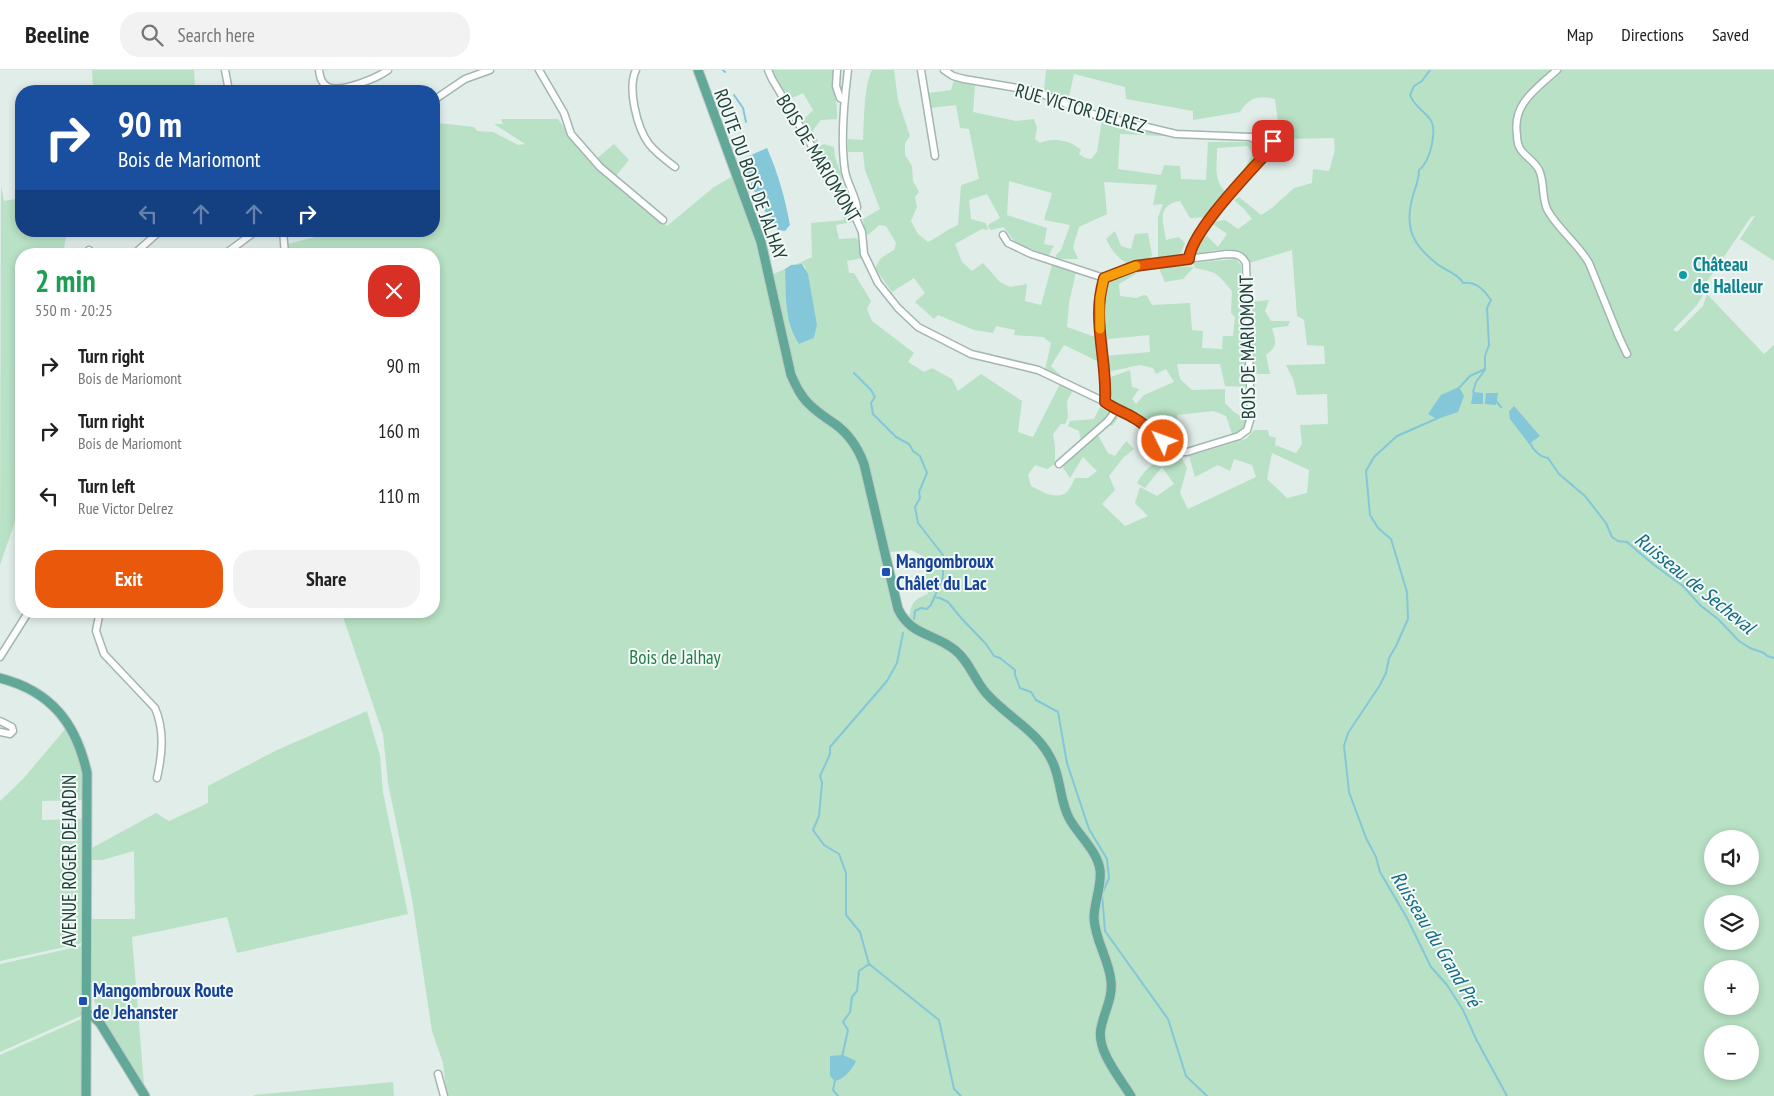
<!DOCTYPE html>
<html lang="en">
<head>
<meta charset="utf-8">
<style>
	:root { --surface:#fff; --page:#f2f2f2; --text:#222; --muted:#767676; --line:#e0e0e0; --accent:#ea580c }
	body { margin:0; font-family:"PT Sans Narrow",sans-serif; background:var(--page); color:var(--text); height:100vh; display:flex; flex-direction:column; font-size:19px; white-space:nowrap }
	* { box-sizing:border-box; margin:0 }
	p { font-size:16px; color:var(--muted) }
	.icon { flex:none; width:28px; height:28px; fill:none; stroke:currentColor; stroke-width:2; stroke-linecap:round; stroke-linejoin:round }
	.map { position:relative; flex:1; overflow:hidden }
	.sheet { position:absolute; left:15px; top:178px; width:425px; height:370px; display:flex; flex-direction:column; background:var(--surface); border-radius:20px; box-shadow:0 2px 8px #0003 }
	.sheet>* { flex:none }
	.guide { position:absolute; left:15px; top:15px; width:425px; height:152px; border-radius:20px; box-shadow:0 2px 8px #0003; background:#1a4fa0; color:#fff; overflow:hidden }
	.tools { position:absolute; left:1704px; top:760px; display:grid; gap:10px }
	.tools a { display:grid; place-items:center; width:55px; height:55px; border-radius:50%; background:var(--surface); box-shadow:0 2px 8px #0003; font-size:25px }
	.pin { position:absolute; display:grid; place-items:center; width:42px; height:42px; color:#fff; margin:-21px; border-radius:10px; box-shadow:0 2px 8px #0006 }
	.me { position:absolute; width:55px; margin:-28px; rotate:312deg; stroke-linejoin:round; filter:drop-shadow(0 0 4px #0008) }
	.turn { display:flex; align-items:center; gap:18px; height:105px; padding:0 20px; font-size:22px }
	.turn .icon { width:65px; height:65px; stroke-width:2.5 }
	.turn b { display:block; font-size:35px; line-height:42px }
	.lanes { display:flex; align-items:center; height:48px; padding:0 20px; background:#0003; justify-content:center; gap:25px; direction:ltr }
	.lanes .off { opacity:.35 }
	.round { display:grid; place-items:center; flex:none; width:52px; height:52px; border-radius:20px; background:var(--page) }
	.head { display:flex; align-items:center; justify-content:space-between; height:85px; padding:0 20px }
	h1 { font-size:30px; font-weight:700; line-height:38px; color:#1e9e55 }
	.primary-button { display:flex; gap:10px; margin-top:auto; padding:10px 20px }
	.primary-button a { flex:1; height:58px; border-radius:20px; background:var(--accent); color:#fff; font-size:20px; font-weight:700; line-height:58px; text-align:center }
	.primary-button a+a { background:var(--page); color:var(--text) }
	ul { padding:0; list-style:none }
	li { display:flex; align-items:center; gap:15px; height:65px; padding:0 20px }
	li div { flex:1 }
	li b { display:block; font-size:19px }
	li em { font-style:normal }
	header { display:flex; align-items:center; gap:30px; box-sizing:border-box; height:70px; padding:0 25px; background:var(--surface); border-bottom:1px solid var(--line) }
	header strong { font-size:24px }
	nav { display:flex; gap:28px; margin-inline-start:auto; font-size:18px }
	.search { width:350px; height:45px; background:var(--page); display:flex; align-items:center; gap:12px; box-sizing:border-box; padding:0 18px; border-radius:20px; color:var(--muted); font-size:19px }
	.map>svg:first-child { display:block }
	.green { fill:#b8e1c5; fill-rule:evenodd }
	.water { fill:#83c7d9 }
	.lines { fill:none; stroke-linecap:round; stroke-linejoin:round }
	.stream { stroke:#83c7d9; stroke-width:2 }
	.minor-casing { stroke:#a3b6b1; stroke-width:9 }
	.major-casing { stroke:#c0cac8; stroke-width:11 }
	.minor { stroke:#fff; stroke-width:6 }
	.major { stroke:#61a899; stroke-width:9 }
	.route-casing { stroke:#983908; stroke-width:12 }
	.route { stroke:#ea580c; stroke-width:9 }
	.slow { stroke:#f59e0b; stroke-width:9 }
	.culture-dot { fill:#0f9aa8; stroke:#f2f9f6; stroke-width:2 }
	.transit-dot { fill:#1a4fb4; stroke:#f2f9f6; stroke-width:2 }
	.labels { text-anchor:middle; stroke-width:4; stroke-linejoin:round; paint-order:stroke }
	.street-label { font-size:19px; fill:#1f4039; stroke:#f2f9f6 }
	.culture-label { font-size:19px; font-weight:bold; fill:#0d838f; stroke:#f2f9f6; text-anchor:start }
	.transit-label { font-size:19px; font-weight:bold; fill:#164399; stroke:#f2f9f6; text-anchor:start }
	.park-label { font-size:19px; fill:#257c4b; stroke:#f2f9f6 }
	.water-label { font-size:20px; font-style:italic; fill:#126b83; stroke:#f2f9f6 }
</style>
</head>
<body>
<header>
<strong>Beeline</strong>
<div class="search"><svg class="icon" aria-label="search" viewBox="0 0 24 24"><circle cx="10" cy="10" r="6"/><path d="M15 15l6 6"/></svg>Search here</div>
<nav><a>Map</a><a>Directions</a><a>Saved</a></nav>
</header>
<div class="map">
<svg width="1774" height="1026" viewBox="0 0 1774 1026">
	<rect width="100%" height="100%" fill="#e1ede9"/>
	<path class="green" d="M 92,0 L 194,0 L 195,19 L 191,21 L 93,21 Z
		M 773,0 L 834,0 C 832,17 838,32 837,49 L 821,50 L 813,60 L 820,76 L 824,74 L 834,77 L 835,87 L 842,106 L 841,113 L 852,140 L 853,152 L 836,155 L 839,169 L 857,168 L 862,188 L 847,191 L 849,203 L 854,203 L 871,231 L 867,239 L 872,251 L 914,283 L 908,292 L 924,302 L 932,298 L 952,309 L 958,321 L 981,304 L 1022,331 L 1018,362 L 1033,367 L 1062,310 L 1045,300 L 1051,273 L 1043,267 L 1014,265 L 1015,260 L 996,256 L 993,263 L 974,260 L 938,245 L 934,249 L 915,232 L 925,223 L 914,208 L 892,222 L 875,198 L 881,188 L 894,180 L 896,173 L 886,156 L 879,155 L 868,165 L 865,164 L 863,149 L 880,139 L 865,100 L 863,82 L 848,82 L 848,69 L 863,70 C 864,51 864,16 872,0 L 894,0 L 898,30 L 910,66 L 905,73 L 905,85 L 912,96 L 913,111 L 919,122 L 915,127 L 917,137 L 911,151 L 918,164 L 928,172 C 939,167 947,159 958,155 L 961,115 L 979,109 L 969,59 L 960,58 L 956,35 L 930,38 L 928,23 L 951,20 L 954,10 L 975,16 L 973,42 L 1016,51 L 1034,49 L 1037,58 L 1035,69 L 1040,73 C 1052,67 1071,70 1081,80 L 1079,84 L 1085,88 L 1091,89 L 1097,82 L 1102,50 L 1163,62 L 1164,66 L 1120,64 L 1118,99 L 1161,105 L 1164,95 L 1180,96 L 1181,109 L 1206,110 L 1208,72 L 1255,72 L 1257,86 L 1242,104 L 1252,84 L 1248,76 L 1217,78 C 1217,95 1213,112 1227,123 L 1207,147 L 1190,148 L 1180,131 C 1156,135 1163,152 1166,170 L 1179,167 L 1185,173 L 1181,183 L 1162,188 L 1163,196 L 1194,197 L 1183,209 L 1165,212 L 1160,201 L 1158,187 L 1158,147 L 1163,134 L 1153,135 L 1157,115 L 1104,112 L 1107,144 L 1079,157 L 1073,177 L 1078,189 L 1056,189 L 1056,185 L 1061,180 L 1070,155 L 1044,150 L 1052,123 L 1009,111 L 1007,145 L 1047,158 L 1044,174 L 1054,176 L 1048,186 C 1038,180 1027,179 1017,173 C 1011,169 1009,162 1003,157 L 991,160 L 988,157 L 989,154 L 1000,148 L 987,124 L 969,130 L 971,149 L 986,153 L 988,160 L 982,159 L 955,174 L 962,192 L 972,201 L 983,193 L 1000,212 L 1010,217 L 1027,214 L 1025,231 L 1041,235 L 1052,195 L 1076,202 L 1069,233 L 1067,257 L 1092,266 L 1104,262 L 1103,231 L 1108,211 L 1136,198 C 1121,191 1113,184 1106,169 L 1115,161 L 1121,176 L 1131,179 L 1135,164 L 1148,163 L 1152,185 L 1144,199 L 1119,214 L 1120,226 L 1136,228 L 1144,225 L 1147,226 L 1152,235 L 1190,233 L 1192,260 L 1203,261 L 1202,278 L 1222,279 L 1223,266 L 1233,266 L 1235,247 L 1231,243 L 1232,221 C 1216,203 1220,203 1195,198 L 1193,193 L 1236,189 L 1241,195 C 1241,218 1240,243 1246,266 L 1252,265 L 1251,232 L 1269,230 L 1265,241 L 1271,251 L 1290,251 L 1288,256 L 1272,258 C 1276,272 1278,276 1266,285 L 1270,304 L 1254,304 L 1251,279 C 1242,289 1245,305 1245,317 L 1225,316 L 1220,294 L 1177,294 L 1180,309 L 1192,320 L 1225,319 L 1225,333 L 1234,342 L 1246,349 L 1245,358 L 1239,362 L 1232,364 L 1226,346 L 1214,341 L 1177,345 L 1181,378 C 1168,374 1161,363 1150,354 C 1139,345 1126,339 1113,333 L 1108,308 L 1130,300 L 1132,317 L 1139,319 L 1132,329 L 1136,334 L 1144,325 L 1174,312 L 1166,299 L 1156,304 L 1153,298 L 1140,295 L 1107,302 L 1104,286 L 1150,282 L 1149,265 L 1108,269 L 1108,283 L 1101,285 L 1097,291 L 1064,275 L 1051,296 L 1062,307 L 1076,315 L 1067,331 L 1068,347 L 1065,354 L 1061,354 L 1053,364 L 1055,376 L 1055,394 L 1047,399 L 1035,395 L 1028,405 L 1031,416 C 1041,421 1056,431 1067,422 C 1070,419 1073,412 1075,408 L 1088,408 L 1097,401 L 1083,387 L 1070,408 L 1063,398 L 1074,377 L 1081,371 L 1079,361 L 1068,356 L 1070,351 L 1094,349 L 1100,337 L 1118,348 L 1112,356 L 1101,350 L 1098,365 L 1108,383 L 1115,386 L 1126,371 L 1134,379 L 1123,388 L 1109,406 L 1115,420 L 1102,434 L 1125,456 L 1148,446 L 1135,433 L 1140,417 L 1157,426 L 1174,414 L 1162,397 L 1145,418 L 1137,413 C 1146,396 1161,386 1180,385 L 1187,398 L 1180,423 L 1188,439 L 1256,407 L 1252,395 L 1234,389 L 1230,401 L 1218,395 L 1195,407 L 1189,386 L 1246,369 L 1254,360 L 1268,360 L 1269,366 L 1276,368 L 1275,375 L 1296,383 L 1302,374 L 1300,355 L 1328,354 L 1327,324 L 1297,325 L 1293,309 L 1286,295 L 1325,294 L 1324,276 L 1307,275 L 1304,250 L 1297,246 L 1292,180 L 1249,193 C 1241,172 1213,181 1196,184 L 1201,168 L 1207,166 L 1218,177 L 1227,164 L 1210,152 L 1225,150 L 1238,159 L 1252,149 L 1244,139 L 1234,130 L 1239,127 L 1261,145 L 1272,138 L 1294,118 L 1312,113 L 1313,99 L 1329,101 L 1335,80 L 1334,68 L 1286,69 L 1278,52 L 1275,29 C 1259,25 1249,27 1240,42 L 1193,50 L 1193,41 L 1126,29 L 1125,17 L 1074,4 L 1068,31 L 1044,20 L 1046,0 L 1555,0 L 1542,16 L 1560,0 L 1774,0 L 1774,191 L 1740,169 L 1755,146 L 1751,147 L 1706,213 L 1702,227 L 1697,235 L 1673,260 L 1677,262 L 1703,236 L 1707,224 L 1764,284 L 1774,275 L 1774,1026 L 447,1026 L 443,993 L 432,961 L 412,829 L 388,713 L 383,664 L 341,541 L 434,541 L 434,184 L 288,184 L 287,174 L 327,164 L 326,161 L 434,161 L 434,33 L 436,32 L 438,53 L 474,57 L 477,61 L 493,62 L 518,75 L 525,74 L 494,54 L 503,54 L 501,49 L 558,49 L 581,81 L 599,100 L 667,156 L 714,117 L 735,105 L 771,205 L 785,199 C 786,224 784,254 799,274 L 814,268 L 817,255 L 805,196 L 802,194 L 797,194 L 812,187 L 811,153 L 844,150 L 840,119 L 802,51 L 813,40 L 803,23 L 790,29 L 776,8 ZM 1272,383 L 1309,400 L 1307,423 L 1287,428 L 1267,409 ZM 911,480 L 921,485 L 924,491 L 928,524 C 912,530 911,534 909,550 L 901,540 L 889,482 ZM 1712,769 L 1750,769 L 1750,806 L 1712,806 ZM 1712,834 L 1750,834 L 1750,871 L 1712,871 ZM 1712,899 L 1750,899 L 1750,936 L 1712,936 ZM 1712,964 L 1750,964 L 1750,1001 L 1712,1001 Z
		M 614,74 L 629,90 L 615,107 L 595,90 Z
		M 1,116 L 4,131 L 21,128 L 21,161 L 67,161 L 63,184 L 21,184 L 21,434 L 0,495 Z
		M 367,641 L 380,686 L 383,722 L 408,844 L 237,883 L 227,847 L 132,867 L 144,1015 L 103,950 L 97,938 L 91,922 L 91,849 L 135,849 L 134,781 L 102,790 L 92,790 L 92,778 L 156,743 L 169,751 L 208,733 L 208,716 L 277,680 Z
		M 67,657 C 81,684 84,699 83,730 L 42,731 L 42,750 L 82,749 L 82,872 L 79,874 L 0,891 L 0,731 L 22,710 Z
		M 81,876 L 83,945 L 0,982 L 0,894 Z
		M 79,950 L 83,950 L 82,1026 L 0,1026 L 0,985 Z
		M 393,1012 L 394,1026 L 254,1026 L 254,1025 Z"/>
	<path class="water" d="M 767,78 C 778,103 785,128 790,155 L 785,161 L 778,160 C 761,139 751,114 740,90 Z
		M 802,194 L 808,204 L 817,255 L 814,268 L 799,274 C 784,253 786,223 785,199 L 791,195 Z
		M 1459,317 L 1464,326 L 1458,342 L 1437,349 L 1428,344 L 1441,325 Z
		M 1473,322 L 1483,323 L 1483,334 L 1471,334 Z
		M 1486,323 L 1498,323 L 1496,335 L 1485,334 Z
		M 1514,336 L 1540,366 L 1529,374 L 1510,349 L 1509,341 Z
		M 843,985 L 856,991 C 852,1000 845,1008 835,1011 L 830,1006 L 830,986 Z"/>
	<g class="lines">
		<path class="stream" d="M 723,0 L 725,2
			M 1430,0 L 1422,11 L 1414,16 L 1410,25 C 1414,36 1423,40 1430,49 C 1438,60 1430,92 1419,100 C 1419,108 1417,114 1414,122 C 1404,154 1410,173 1436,193 C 1445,201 1458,203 1463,213 C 1476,211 1484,220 1491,230 L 1487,238 L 1489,275 L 1485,286 L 1485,299 L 1470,306 L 1458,319
			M 734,25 L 743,38 L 746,52
			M 854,303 L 871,320 L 875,327 L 871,333 L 873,344 L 896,367 L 909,374 L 913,381 L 920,386 L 927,403 L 919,422 L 920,428 L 915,437 L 918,453 L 943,485 L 943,507 L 931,535 L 927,539 L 921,538 L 915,541 L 914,549
			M 1474,323 L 1473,322 L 1476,312 L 1485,300
			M 1496,331 L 1501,337
			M 1438,348 L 1397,366 L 1374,387 L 1366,401 L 1370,445 L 1378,458 L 1391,469 L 1407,522 L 1408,549 L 1396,576 L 1389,588 L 1386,603 L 1380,615 L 1348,663 L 1344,676 L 1349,722 L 1366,768 L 1376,787 L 1380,802 L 1407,848 L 1431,897 L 1447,915 L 1463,940 L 1476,969 L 1507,1026
			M 1530,373 C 1533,380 1540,387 1548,388 L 1559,404 L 1585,426 L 1606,453 L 1612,467 L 1618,471 L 1627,472 L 1654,495 L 1683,516 L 1701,536 L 1718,549 L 1739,571 L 1750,578 L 1764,583 L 1767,586 L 1774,588
			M 934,527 L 940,528 L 948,532 L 962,549 L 986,574 L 994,586 L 1000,588 L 1015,600 L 1015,605 L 1020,618 L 1031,622 L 1036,630 L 1058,642 L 1067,693 L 1089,759 L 1107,789 L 1109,808 L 1102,824 L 1105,861 L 1168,949 L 1186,1006 L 1207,1026
			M 869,894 L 939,950 L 954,1019 L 961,1026
			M 842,987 L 848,960 L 843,952 L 850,942 L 852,927 L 857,921 L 859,901 L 869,894 L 860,862 L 846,845 L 846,803 L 839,784 L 824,775 L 813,760 L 819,746 L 822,713 L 820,706 L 830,684 L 830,677 L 887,611 L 897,593 L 903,563
			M 835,1010 L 833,1020 L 838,1026"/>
		<g class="minor-casing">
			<path id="minor" d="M 225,0 L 229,21
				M 319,0 C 320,7 321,13 328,17 C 341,23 377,8 388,0
				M 539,0 L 564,43 L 571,64 L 600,97 L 663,150
				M 636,0 C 627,18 637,58 649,74 C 656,83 666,90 675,97
				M 768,0 L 772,9 L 833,112 L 854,144 L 862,162 L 864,184 L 878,213 L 898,238 L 918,257 L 971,284 L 1038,300 L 1105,332 L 1116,340 L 1133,347 L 1147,357 L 1170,378 L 1179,382 L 1187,382 L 1239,366 L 1247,360 L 1251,347 L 1246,193 C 1241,184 1236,184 1226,184 C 1185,190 1142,191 1104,208 L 1031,184 L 1008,173 L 1003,165
				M 837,0 L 836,16 L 840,28 L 844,30
				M 848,0 C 844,31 840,69 845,101 C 847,113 855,125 857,137 L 854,144
				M 921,0 L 935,86
				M 944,0 L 953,6 L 964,9 L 1035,21 L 1088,43 L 1176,64 L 1251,67 L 1260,74 L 1265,85 C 1246,107 1191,162 1189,189
				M 1557,0 C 1536,19 1512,34 1517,65 C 1517,70 1518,76 1521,80 C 1526,87 1535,92 1539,100 C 1545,112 1541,129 1548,141 C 1559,160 1578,174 1589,193 L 1619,267 L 1627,284
				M 434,30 L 465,9 L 490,0
				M 1252,67 C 1260,68 1272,66 1273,75 L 1265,85
				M 283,161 L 285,184
				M 89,180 L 92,184
				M 134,184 L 160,161
				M 225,184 L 256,161
				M 1104,208 C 1101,219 1099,231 1099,243 C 1099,273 1108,302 1105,332
				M 1059,394 L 1108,351 L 1116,340
				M 100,541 L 96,561 L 104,584 L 155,638 C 165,661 162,685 157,708
				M 0,587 L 29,541
				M 0,651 L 12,657 L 13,661 L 10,664 L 0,662
				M 438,1004 L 444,1026"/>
		</g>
		<g class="major-casing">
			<path id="major" d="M 698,0 L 761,172 L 791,305 C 796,316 801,327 810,335 C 817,342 826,348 835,354 C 849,364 858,378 864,394 L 898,539 C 911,566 934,563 955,580 C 969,591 974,609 986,623 C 1008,648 1039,661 1053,693 C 1061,711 1060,731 1069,748 C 1078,765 1097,780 1100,800 C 1102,816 1094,832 1094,848 C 1095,871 1109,889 1111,911 C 1113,928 1104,942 1101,958 C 1096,980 1120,1008 1131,1026
				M 0,608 C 51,621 76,653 87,703 L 86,1026
				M 86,943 L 94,947 L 100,953 L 145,1026"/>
		</g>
		<use href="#minor" class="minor"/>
		<use href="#major" class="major"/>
	</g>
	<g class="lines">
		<g class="route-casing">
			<path id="route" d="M 1163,371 C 1154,363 1145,354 1134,348 C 1124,342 1114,339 1105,332 C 1107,302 1099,273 1099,243 C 1099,231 1101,219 1104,208 L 1135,196 L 1189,189 C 1191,161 1253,99 1273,76 L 1273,71"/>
		</g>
		<use href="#route" class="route"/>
		<path class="slow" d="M 1100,259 L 1100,228 L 1104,208 L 1136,196"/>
	</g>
	<circle class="culture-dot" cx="1683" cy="205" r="5"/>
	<g class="transit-dot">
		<rect x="881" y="497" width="10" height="10" rx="2.5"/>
		<rect x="78" y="926" width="10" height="10" rx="2.5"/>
	</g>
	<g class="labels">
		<g class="street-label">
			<text transform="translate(1081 38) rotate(16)" y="7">RUE VICTOR DELREZ</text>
			<text transform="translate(819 88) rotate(59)" y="7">BOIS DE MARIOMONT</text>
			<text transform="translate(751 104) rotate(70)" y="7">ROUTE DU BOIS DE JALHAY</text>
			<text transform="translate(1247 277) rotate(-91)" y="7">BOIS DE MARIOMONT</text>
			<text transform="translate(69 791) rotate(-90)" y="7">AVENUE ROGER DEJARDIN</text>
		</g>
		<g class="culture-label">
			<text x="1693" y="201">Château<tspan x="1693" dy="22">de Halleur</tspan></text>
		</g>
		<g class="transit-label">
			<text x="896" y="498">Mangombroux<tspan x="896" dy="22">Châlet du Lac</tspan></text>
			<text x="93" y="927">Mangombroux Route<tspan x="93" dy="22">de Jehanster</tspan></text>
		</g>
		<g class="park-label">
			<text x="675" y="594">Bois de Jalhay</text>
		</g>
		<g class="water-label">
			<text transform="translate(1695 513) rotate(39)" y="7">Ruisseau de Secheval</text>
			<text transform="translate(1436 869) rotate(59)" y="7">Ruisseau du Grand Pré</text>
		</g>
	</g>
</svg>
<div class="tools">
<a><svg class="icon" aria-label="sound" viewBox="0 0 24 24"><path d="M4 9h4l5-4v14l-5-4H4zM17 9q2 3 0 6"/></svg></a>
<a><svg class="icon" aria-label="layers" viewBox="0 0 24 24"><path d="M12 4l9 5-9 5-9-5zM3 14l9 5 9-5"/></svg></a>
<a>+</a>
<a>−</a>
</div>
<div class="pin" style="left:1273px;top:71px;background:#d93025"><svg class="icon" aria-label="arrive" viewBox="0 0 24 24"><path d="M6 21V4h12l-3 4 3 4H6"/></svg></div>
<svg class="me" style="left:1163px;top:371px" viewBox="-20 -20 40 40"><circle r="17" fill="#ea580c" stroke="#fff" stroke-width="3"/><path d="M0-11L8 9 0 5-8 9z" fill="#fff"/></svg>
<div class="guide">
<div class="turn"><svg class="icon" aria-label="right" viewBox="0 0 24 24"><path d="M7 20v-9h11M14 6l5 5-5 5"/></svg><div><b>90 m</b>Bois de Mariomont</div></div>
<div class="lanes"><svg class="icon off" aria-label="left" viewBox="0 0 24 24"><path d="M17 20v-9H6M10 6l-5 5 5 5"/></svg><svg class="icon off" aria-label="ahead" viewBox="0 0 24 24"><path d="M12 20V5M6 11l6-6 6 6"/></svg><svg class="icon off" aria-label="ahead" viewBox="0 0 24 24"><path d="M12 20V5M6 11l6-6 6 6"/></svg><svg class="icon" aria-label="right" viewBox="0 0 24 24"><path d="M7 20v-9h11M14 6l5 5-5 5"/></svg></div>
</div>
<section class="sheet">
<div class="head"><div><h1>2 min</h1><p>550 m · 20:25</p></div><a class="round" style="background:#d93025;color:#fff"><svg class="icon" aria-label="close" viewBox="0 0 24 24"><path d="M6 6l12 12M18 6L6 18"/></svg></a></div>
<ul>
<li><svg class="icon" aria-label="right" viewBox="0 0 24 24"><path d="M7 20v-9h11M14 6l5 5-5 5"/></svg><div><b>Turn right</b><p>Bois de Mariomont</p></div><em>90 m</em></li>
<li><svg class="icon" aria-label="right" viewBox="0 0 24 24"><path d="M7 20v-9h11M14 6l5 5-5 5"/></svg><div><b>Turn right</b><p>Bois de Mariomont</p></div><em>160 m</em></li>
<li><svg class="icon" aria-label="left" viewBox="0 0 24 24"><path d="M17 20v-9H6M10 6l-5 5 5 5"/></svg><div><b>Turn left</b><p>Rue Victor Delrez</p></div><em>110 m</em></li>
</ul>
<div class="primary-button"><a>Exit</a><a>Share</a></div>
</section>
</div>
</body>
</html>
